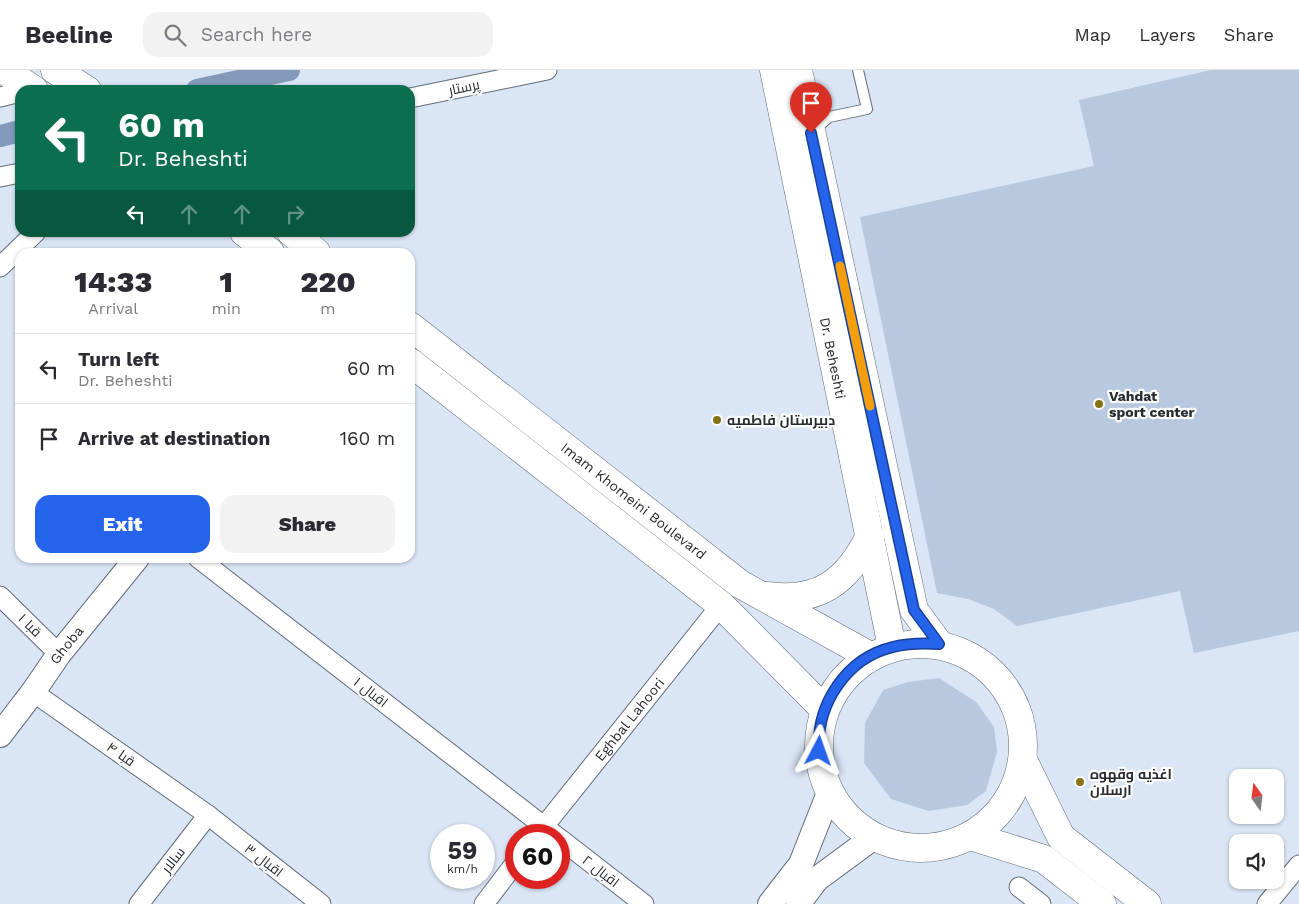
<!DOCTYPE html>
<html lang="en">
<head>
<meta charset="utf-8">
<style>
	:root { --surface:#fff; --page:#f2f2f3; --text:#2b2b33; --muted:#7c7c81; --line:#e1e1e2; --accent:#2563eb }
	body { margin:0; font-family:"Work Sans",Cairo,sans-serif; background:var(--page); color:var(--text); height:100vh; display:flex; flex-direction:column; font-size:19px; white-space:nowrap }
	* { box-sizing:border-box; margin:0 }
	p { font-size:16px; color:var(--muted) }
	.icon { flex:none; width:28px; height:28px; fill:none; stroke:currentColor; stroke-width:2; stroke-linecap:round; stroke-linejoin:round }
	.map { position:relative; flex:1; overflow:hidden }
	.details { position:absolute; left:15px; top:178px; width:400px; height:315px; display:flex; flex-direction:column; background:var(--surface); border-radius:15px; box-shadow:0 1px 4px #0004 }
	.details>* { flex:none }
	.top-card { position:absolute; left:15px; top:15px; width:400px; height:152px; border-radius:15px; box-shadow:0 1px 4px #0004; background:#0b6e4f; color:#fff; overflow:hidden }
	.needle { width:32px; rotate:346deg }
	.tools { position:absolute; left:1229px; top:699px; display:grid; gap:10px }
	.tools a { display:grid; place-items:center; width:55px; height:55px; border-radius:10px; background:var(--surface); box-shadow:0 1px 4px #0004; font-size:25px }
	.speed { position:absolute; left:430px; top:754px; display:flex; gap:10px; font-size:25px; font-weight:700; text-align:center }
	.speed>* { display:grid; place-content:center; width:65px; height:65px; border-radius:50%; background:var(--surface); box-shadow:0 1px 4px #0004; line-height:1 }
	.speed small { font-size:12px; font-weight:400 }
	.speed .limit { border:8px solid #d22; background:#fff; color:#111 }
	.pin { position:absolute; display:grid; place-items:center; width:42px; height:42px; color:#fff; margin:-51px -21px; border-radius:50% 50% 50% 0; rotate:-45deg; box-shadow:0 0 5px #0007 }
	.pin .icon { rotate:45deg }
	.me { position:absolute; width:55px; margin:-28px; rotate:4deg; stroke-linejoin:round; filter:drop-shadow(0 0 4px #0008) }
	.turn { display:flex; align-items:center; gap:18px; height:105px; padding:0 20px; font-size:22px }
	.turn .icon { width:65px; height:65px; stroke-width:2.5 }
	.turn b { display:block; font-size:35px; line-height:42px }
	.lanes { display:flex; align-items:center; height:48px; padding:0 20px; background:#0003; justify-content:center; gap:25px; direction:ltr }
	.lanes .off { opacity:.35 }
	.eta { display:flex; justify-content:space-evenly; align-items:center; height:85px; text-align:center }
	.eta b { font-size:30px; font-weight:800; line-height:35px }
	.action { display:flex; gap:10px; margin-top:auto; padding:10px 20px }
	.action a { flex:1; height:58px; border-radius:15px; background:var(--accent); color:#fff; font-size:20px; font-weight:800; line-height:58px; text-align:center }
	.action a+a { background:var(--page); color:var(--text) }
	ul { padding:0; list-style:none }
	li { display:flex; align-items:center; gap:15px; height:70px; padding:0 20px; border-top:1px solid var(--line) }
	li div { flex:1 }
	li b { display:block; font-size:19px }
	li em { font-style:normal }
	header { display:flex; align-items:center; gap:30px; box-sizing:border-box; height:70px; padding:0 25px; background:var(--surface); border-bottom:1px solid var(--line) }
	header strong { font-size:24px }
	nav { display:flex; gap:28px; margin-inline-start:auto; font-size:18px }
	.search { width:350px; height:45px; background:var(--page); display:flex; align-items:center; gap:12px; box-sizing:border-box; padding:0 18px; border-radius:15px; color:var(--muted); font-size:19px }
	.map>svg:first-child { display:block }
	.green { fill:#b8c8df }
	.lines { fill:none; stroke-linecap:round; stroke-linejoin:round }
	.canal { stroke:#8299ba; stroke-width:22 }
	.service-casing { stroke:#616b79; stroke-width:12 }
	.minor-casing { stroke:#616b79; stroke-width:21 }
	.tertiary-casing { stroke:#616b79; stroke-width:26 }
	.secondary-casing { stroke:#616b79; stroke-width:29 }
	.primary-casing { stroke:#616b79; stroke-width:29 }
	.service { stroke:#fff; stroke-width:10 }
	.minor { stroke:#fff; stroke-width:19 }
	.tertiary { stroke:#fff; stroke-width:24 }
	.secondary { stroke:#fff; stroke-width:28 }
	.primary { stroke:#fff; stroke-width:28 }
	.route-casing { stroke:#184099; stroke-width:12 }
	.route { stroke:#2563eb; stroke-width:9 }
	.slow { stroke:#f59e0b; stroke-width:9 }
	.poi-dot { fill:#857315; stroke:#fff; stroke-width:2 }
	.labels { text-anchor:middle; stroke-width:4.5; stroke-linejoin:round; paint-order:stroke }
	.street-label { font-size:14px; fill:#272b31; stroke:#fff }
	.poi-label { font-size:14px; font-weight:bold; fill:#272b31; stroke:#fff; text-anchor:start }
</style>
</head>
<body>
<header>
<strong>Beeline</strong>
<div class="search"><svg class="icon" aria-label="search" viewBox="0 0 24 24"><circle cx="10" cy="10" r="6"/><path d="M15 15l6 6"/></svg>Search here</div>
<nav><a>Map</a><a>Layers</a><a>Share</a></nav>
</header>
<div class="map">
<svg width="1299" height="834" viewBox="0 0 1299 834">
	<rect width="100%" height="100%" fill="#dae5f5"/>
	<path class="green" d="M 1211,0 L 1299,0 L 1299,561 L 1194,583 L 1180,521 L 1017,556 L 994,539 L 968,529 L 937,523 L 860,147 L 1094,96 L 1079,30 Z
		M 939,608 L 976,632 L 994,657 L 997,682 L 986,721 L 967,735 L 929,741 L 891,729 L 864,693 L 865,653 L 883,620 L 908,612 Z"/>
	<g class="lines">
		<path class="canal" d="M 197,20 L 289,0
			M 0,66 L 20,61"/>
		<g class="service-casing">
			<path id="service" d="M 814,60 L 829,47 L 867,39 L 858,0"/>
		</g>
		<g class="minor-casing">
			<g id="minor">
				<path d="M 0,27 L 20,22"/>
				<path d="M 410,28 L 547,0"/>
				<path d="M 0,107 L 20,103"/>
				<path d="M 0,197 L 36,162"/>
				<path d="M 198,488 L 555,765"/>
				<path d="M 0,526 L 59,584"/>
				<path d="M 33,622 L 208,745 L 321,834"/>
				<path id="s1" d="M 537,765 L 721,535"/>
				<path d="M 559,768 L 644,834"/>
				<path d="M 1019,817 L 1041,834"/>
				<path d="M 139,834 L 208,745"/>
				<path d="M 484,834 L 516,792"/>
				<path d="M 1267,834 L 1299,795"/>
			</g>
		</g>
		<g class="tertiary-casing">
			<g id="tertiary">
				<path id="s2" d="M 0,665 L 33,622 L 59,584 L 137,488"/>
				<path d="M 770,834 L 801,794 L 829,723"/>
				<path d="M 798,834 L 817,809 L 874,767"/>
			</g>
		</g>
		<g class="secondary-casing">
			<g id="secondary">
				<path id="s3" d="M 774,0 L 892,577"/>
				<path d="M 798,0 L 914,540 L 939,574"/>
			</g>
		</g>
		<g class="primary-casing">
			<g id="primary">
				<path d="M 4,0 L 34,20"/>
				<path d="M 55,0 L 87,20"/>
				<path d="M 244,162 L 270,182"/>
				<path d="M 291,162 L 316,182"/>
				<path id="s4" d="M 410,256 L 740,514 L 870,586"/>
				<path d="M 410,292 L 721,535 L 824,639"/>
				<path d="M 766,526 C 819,533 847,512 870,466"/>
				<circle cx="921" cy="676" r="102"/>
				<path d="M 1023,690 L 1061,767 L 1147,834"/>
				<path d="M 970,766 L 1044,789 L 1102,834"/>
			</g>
		</g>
		<use href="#service" class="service"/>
		<use href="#minor" class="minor"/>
		<use href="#tertiary" class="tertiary"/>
		<use href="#secondary" class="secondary"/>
		<use href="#primary" class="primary"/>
	</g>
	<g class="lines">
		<g class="route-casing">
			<path id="route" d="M 811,63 L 914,540 L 939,574 C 924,573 909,573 893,577 C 846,588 816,635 819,681"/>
		</g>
		<use href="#route" class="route"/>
		<path class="slow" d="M 840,196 L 870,336"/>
	</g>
	<g class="poi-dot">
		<circle cx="1099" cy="334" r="5"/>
		<circle cx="717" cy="350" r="5"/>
		<circle cx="1080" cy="712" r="5"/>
	</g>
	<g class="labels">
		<g class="street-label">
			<text transform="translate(464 17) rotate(-12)" y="5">پرستار</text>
			<text dy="5" stroke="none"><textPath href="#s3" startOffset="294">Dr. Beheshti</textPath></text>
			<text dy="5" stroke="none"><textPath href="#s4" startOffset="284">Imam Khomeini Boulevard</textPath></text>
			<text transform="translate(30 555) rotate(44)" y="5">قبا ۱</text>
			<text dy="5" stroke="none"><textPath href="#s2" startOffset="112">Ghoba</textPath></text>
			<text transform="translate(371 622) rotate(38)" y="5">اقبال ۱</text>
			<text dy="5" stroke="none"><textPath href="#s1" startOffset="148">Eghbal Lahoori</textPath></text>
			<text transform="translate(121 684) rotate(35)" y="5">قبا ۴</text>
			<text transform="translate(173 790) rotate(-52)" y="5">سالار</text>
			<text transform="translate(264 790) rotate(38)" y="5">اقبال ۳</text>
			<text transform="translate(601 801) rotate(38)" y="5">اقبال ۲</text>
		</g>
		<g class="poi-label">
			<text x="1109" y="331">Vahdat<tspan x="1109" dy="16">sport center</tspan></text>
			<text x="727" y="355">دبیرستان فاطمیه</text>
			<text x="1090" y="709">اغذیه وقهوه<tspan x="1090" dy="16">ارسلان</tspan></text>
		</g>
	</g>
</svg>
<div class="tools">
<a><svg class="needle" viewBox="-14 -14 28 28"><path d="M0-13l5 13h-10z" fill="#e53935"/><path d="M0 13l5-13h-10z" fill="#7c7c81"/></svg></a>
<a><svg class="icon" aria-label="sound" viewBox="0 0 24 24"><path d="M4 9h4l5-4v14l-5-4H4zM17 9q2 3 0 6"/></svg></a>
</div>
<div class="speed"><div>59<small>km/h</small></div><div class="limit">60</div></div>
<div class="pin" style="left:811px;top:63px;background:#d93025"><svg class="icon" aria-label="arrive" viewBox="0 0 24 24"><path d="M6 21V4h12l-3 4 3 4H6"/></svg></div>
<svg class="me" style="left:819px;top:681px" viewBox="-20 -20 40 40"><path d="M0-17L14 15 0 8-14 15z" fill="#2563eb" stroke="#fff" stroke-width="4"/></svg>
<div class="top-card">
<div class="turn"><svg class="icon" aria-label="left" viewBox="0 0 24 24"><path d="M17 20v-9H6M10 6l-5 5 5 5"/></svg><div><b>60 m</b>Dr. Beheshti</div></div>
<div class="lanes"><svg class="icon" aria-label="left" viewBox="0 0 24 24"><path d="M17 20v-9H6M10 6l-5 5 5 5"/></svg><svg class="icon off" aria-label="ahead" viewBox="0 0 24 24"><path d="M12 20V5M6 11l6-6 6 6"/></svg><svg class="icon off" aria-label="ahead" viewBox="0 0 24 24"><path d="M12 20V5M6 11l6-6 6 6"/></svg><svg class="icon off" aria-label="right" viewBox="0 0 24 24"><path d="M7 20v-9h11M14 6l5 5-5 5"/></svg></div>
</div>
<section class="details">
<div class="eta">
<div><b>14:33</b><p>Arrival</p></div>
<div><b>1</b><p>min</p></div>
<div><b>220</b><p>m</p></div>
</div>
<ul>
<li><svg class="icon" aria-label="left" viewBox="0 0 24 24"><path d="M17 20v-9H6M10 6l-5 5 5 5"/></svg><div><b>Turn left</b><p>Dr. Beheshti</p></div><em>60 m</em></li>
<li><svg class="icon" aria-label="arrive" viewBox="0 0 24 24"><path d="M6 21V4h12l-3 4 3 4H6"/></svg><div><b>Arrive at destination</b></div><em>160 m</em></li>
</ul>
<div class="action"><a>Exit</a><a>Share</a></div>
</section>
</div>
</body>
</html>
